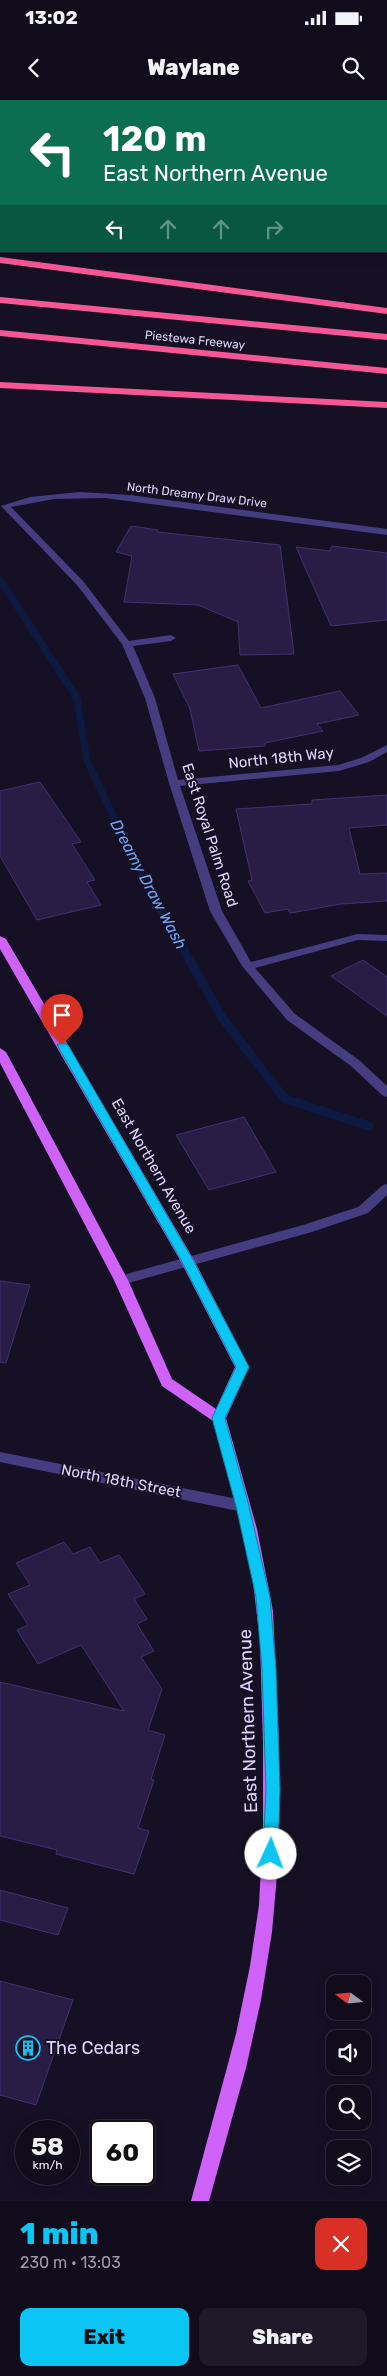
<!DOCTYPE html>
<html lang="en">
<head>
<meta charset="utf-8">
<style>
	:root { --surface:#100c1c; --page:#1e1a29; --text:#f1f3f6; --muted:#9c9ba3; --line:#302c3b; --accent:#0bc5f4 }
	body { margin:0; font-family:Rubik,sans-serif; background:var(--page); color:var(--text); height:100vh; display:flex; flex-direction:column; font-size:19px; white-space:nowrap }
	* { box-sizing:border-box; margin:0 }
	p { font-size:16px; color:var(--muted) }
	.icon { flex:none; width:28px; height:28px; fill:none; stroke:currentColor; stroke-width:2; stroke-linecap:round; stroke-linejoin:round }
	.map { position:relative; height:2101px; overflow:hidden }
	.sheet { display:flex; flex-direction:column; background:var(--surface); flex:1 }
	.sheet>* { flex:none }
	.banner { position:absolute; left:0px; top:0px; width:388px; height:152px; box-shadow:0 2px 12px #0003,0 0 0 1px var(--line); background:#0b6e4f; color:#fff; overflow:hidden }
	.needle { width:32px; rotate:286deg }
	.controls { position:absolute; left:326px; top:1875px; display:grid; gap:10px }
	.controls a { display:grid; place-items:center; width:45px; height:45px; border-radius:10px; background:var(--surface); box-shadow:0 2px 12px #0003,0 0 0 1px var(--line); font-size:25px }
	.speed { position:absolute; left:15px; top:2020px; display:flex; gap:10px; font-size:25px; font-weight:700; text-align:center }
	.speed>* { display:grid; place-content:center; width:65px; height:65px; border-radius:50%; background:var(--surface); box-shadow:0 2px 12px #0003,0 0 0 1px var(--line); line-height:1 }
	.speed small { font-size:12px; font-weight:400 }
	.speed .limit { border:2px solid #111; border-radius:8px; background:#fff; color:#111 }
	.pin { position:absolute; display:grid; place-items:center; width:42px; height:42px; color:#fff; margin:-51px -21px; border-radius:50% 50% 50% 0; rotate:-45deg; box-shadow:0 0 5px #0007 }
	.pin .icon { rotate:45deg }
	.me { position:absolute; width:55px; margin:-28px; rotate:2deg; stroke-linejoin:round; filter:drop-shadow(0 0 4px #0008) }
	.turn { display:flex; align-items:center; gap:18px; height:105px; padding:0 20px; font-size:22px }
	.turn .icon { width:65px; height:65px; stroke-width:2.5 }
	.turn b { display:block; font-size:35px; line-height:42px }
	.lanes { display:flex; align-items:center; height:48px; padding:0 20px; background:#0003; justify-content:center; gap:25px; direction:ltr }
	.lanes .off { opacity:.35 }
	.round { display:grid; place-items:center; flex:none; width:52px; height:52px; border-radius:10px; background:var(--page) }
	.head { display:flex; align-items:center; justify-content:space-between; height:85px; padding:0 20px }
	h1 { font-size:30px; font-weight:800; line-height:38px; color:var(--accent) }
	.button { display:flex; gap:10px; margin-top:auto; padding:10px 20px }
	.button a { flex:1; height:58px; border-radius:10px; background:var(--accent); color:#111; font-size:20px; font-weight:800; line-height:58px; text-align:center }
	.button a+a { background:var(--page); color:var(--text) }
	.status { display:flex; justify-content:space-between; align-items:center; height:35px; padding:0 25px; background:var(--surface); direction:ltr }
	.status svg { height:14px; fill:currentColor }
	header { display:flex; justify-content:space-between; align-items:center; height:65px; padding:0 20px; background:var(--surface); font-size:22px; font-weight:800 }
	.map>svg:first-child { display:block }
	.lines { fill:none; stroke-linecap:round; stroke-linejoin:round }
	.stream-far1 { stroke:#0c1a41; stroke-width:7 }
	.stream { stroke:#0c1a41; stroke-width:9 }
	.building { fill:#291d45; stroke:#433070 }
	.street { fill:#463d81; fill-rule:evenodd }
	.primary { fill:#cf62f8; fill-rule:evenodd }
	.highway { fill:#f75694; fill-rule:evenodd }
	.route { fill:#0bc5f4; stroke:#07809f }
	.labels { text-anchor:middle; stroke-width:4; stroke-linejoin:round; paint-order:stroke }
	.far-street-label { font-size:12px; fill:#ded5fd; stroke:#161025 }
	.street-label { font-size:15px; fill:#ded5fd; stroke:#161025 }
	.water-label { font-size:16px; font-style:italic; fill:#68a7f8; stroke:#161025 }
	.near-street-label { font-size:18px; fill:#ded5fd; stroke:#161025 }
	.near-poi-label { font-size:18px; fill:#ded5fd; stroke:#161025; text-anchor:start }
</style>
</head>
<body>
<div class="status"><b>13:02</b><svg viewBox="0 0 49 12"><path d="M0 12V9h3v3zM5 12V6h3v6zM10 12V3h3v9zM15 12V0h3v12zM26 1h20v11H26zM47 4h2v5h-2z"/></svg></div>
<header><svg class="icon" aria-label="back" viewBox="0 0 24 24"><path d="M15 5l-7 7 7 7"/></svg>Waylane<svg class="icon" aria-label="search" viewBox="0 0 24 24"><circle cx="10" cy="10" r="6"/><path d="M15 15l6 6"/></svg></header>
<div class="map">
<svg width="387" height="2101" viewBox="0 0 387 2101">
	<rect width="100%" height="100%" fill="#161025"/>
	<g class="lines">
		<path class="stream-far1" d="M 0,480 L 77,598 L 87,661 L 145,782"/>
		<path class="stream" d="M 144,780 L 223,919 L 285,999 L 369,1026"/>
	</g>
	<path class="building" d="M 131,426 L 158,430 L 157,432 L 280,445 L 294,554 L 240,555 L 238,522 L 198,505 L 124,502 L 132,456 L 116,452 Z
		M 332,446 L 387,453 L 387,520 L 331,526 L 296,447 L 330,451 Z
		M 238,565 L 261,608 L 340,591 L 359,615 L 317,624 L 323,631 L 265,643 L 265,646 L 199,651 L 190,609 L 173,574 Z
		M 40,682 L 81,742 L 72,744 L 95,780 L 87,782 L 101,805 L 37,820 L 0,756 L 0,691 Z
		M 387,695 L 387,725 L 349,728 L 360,774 L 387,773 L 387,801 L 341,804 L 290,813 L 288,809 L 265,813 L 248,781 L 252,780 L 236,709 L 312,704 L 312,700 Z
		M 363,860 L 387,877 L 387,916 L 331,876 Z
		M 244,1017 L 276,1072 L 209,1090 L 176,1035 Z
		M 0,1181 L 30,1185 L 6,1263 L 0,1262 Z
		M 64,1442 L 73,1454 L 90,1447 L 100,1463 L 119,1455 L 145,1494 L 134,1499 L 147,1519 L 137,1524 L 154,1551 L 141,1557 L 162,1589 L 148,1630 L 165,1635 L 151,1679 L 154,1680 L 138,1728 L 149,1731 L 134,1774 L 56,1754 L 57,1750 L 0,1736 L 0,1582 L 124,1611 L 81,1545 L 38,1564 L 17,1530 L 28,1525 L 8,1494 L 30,1485 L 16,1463 Z
		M 0,1790 L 68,1808 L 58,1835 L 0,1820 Z
		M 0,1881 L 73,1900 L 36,2005 L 0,1995 Z"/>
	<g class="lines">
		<path class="street" d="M 79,392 L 130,395 L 387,429 L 387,435 L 105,398 L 54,399 L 11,407 L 83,481 L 129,541 L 171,535 L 176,538 L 171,541 L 133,546 L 155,598 L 178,680 L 338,665 L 361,658 L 387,645 L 387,652 L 369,662 L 339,671 L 180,686 L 222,811 L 251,862 L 358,834 L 387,835 L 387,841 L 358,840 L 255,868 L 295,914 L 359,960 L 387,986 L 387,997 L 383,996 L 351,966 L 287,920 L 242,866 L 210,811 L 169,683 L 145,598 L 122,544 L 77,485 L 1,406 L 30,397 Z
			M 387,1084 L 387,1095 L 368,1113 L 312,1132 L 121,1185 L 116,1183 L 114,1180 L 116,1177 L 303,1125 L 358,1107 L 383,1085 Z
			M 0,1352 L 243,1400 L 248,1402 L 250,1406 L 248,1410 L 243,1412 L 0,1362 Z"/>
		<path class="primary" d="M 0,836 L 6,839 L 194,1160 L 249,1267 L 226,1318 L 257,1429 L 273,1511 L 279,1643 L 279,1752 L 272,1832 L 261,1900 L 246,1968 L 209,2101 L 191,2101 L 236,1934 L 250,1866 L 259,1805 L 263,1725 L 263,1643 L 260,1541 L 252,1474 L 236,1406 L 213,1321 L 162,1286 L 114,1180 L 0,963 L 0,948 L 6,952 L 128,1180 L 172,1279 L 216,1309 L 235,1267 L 180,1160 L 0,849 Z"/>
		<path class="highway" d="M 0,157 L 387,208 L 387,214 L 0,163 Z
			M 0,197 L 387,234 L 387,240 L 0,203 Z
			M 0,230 L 387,268 L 387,274 L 0,236 Z
			M 0,282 L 387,302 L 387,308 L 0,288 Z"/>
	</g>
	<path class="route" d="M 62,942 L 68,945 L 193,1160 L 249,1267 L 225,1318 L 249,1406 L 270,1497 L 276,1569 L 280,1689 L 278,1754 L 276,1759 L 271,1761 L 265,1759 L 263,1754 L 266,1689 L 262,1569 L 256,1497 L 236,1406 L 212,1318 L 236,1267 L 181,1160 L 57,945 Z"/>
	<defs>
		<g id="building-ring" transform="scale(1.25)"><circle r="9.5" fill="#161025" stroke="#0bc5f4" stroke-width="1.5"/><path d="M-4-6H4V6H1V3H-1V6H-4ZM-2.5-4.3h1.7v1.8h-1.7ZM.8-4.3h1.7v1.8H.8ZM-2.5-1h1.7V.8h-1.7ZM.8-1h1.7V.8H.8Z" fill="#0bc5f4"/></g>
	</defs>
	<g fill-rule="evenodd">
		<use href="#building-ring" x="28" y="1948"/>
	</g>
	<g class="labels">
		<g class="far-street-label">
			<text transform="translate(195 240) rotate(6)" y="4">Piestewa Freeway</text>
			<text transform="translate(197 395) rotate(7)" y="4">North Dreamy Draw Drive</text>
		</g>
		<g class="street-label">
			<text transform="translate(281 658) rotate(-6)" y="5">North 18th Way</text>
			<text transform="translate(210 735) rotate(72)" y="5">East Royal Palm Road</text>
			<text transform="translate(154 1066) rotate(60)" y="5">East Northern Avenue</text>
			<text transform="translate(121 1381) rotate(11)" y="5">North 18th Street</text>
		</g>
		<g class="water-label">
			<text transform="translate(149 784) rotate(62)" y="6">Dreamy Draw Wash</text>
		</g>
		<g class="near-street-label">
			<text transform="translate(248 1621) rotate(-92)" y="6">East Northern Avenue</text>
		</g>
		<g class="near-poi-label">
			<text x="46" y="1954">The Cedars</text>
		</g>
	</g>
</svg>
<div class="controls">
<a><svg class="needle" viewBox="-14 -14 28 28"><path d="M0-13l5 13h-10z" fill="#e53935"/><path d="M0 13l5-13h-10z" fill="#9c9ba3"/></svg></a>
<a><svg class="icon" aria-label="sound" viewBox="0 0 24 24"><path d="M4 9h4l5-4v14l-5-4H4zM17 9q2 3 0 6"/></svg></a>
<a><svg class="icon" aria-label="search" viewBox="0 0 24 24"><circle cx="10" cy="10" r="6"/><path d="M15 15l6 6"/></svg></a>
<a><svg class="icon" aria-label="layers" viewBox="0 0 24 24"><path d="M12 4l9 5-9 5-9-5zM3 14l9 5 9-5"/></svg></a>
</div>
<div class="speed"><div>58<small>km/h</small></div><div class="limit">60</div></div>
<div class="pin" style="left:62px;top:945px;background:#d93025"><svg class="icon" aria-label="arrive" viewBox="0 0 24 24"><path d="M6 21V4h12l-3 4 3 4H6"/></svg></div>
<svg class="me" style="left:271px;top:1754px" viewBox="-20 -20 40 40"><circle r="19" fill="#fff"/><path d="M0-13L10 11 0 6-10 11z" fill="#0bc5f4"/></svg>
<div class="banner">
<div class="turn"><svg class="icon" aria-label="left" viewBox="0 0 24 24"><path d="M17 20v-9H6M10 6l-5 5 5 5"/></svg><div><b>120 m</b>East Northern Avenue</div></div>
<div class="lanes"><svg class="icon" aria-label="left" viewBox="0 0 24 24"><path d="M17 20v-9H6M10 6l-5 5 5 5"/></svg><svg class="icon off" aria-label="ahead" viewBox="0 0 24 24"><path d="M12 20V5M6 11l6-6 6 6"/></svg><svg class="icon off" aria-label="ahead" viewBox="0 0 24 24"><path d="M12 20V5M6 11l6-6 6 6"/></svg><svg class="icon off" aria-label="right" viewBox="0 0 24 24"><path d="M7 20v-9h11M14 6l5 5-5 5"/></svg></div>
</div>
</div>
<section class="sheet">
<div class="head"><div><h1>1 min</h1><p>230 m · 13:03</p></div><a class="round" style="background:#d93025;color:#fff"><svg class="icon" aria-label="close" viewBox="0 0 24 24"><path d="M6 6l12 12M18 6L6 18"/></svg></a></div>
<div class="button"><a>Exit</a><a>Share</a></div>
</section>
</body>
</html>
